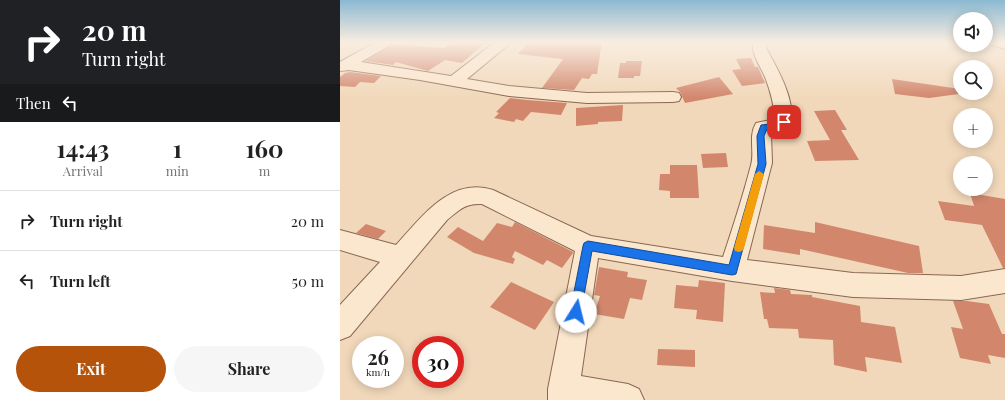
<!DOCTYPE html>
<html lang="en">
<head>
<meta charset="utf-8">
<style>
	:root { --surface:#fff; --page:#f6f6f6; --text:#222; --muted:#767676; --line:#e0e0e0; --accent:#b45309 }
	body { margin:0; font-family:"Playfair Display",serif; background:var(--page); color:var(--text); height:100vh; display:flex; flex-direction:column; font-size:15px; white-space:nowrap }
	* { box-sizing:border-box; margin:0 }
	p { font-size:13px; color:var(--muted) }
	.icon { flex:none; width:22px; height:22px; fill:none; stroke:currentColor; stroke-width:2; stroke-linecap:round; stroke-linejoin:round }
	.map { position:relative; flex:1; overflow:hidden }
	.side { display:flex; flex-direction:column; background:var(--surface); width:340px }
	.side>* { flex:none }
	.guide { background:#202124; color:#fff; overflow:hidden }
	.buttons { position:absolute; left:613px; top:12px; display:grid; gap:8px }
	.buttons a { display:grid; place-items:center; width:40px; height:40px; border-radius:50%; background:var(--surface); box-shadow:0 2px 10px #0003; font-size:20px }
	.speed { position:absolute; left:12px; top:336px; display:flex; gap:8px; font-size:20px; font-weight:700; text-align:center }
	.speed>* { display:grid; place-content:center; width:52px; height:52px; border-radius:50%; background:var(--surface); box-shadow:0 2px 10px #0003; line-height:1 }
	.speed small { font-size:10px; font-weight:400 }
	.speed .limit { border:6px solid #d22; background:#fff; color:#111 }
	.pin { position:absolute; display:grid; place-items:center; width:34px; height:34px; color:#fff; margin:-17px; border-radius:8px; box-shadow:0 2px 6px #0006 }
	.me { position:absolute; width:44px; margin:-22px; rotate:9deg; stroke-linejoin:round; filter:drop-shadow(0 0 3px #0008) }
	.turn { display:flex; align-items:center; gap:14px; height:84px; padding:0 16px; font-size:18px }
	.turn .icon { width:52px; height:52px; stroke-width:2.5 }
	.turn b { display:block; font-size:28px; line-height:34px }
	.then { display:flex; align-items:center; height:38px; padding:0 16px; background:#0003; gap:8px; font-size:15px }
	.eta { display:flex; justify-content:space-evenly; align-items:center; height:68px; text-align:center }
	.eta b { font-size:24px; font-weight:700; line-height:28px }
	.primary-button { display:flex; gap:8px; margin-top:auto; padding:8px 16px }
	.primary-button a { flex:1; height:46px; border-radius:24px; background:var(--accent); color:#fff; font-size:16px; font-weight:700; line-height:46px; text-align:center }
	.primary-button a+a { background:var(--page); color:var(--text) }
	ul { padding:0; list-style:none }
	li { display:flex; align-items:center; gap:12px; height:60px; padding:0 16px; border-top:1px solid var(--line) }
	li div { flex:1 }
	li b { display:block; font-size:15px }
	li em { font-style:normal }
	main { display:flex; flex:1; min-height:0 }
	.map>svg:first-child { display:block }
	.building { fill:#d2876d }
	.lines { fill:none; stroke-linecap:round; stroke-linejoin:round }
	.minor-casing { stroke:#896753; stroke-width:2 }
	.minor { fill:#fbe6ce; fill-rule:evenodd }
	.route { fill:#1a73e8; stroke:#114b97 }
	.slow { fill:#f59e0b }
</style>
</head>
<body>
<main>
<section class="side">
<div class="guide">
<div class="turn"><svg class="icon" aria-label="right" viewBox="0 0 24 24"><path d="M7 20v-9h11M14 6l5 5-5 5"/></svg><div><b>20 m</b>Turn right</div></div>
<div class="then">Then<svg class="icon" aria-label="left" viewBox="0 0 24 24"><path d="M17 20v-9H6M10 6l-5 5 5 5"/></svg></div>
</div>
<div class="eta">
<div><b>14:43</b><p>Arrival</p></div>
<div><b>1</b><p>min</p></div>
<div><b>160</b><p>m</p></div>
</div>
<ul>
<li><svg class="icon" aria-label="right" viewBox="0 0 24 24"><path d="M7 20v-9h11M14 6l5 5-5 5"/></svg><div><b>Turn right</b></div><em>20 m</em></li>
<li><svg class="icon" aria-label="left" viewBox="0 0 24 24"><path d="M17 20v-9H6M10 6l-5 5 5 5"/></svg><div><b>Turn left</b></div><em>50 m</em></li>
</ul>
<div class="primary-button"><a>Exit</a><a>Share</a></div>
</section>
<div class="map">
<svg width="665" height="400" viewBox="0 0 665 400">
	<rect width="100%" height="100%" fill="#f1d8ba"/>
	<path class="building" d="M 113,42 L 146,42 L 122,63 L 105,60 L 88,71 L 56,62 L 53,65 L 25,61 L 52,44 L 104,48 Z
		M 189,42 L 262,42 L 257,74 L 252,74 L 249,79 L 242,78 L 234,90 L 202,88 L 223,59 L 178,54 Z
		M 411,58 L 415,67 L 418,67 L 425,83 L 402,86 L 392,70 L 401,69 L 396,59 Z
		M 286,61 L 302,61 L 300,76 L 294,76 L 294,78 L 278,78 L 280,63 L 286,63 Z
		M 10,72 L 41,76 L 34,83 L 20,82 L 15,87 L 0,86 L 0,77 L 5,73 Z
		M 379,77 L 393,94 L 345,103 L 340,92 L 336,88 Z
		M 552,79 L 620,89 L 620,93 L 626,93 L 589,98 L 555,94 Z
		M 170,98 L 187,100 L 227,103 L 221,115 L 191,112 L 183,121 L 176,119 L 174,122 L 154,118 L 159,113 L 156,112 Z
		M 283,105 L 282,121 L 258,122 L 258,124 L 236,126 L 236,108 Z
		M 495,110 L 507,130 L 501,130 L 519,160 L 475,161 L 467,141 L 490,140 L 474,111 Z
		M 386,153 L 388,167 L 363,168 L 361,154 Z
		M 330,165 L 357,165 L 359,198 L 330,198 L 330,191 L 319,190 L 320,174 L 330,174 Z
		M 630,193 L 665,199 L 665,268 L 663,268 L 642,225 L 605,220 L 598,201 L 634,206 Z
		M 175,222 L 233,252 L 233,253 L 222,268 L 207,260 L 203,265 L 175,251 L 172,257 L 175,259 L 173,264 L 134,253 L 107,237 L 118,227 L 143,241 L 157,223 L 172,227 Z
		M 475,222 L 579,246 L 583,273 L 568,273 L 460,249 L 460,255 L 423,249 L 424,225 L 475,233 Z
		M 26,224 L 46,231 L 38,239 L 16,233 Z
		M 259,267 L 288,272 L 287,277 L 307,280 L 302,300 L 290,298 L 284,319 L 254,314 L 260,296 L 254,295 Z
		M 359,280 L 385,283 L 383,322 L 356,319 L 357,310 L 334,308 L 336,285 L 358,287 Z
		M 171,282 L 214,302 L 195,330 L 150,307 Z
		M 434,288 L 450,290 L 451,294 L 472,295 L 472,297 L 520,306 L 521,322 L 555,327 L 562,363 L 525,357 L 527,372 L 494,365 L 493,340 L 459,338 L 458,329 L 429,328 L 427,319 L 424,319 L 420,292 L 435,293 Z
		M 613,301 L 627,301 L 649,304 L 662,334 L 665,334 L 665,358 L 648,355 L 651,364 L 620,358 L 611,327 L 623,329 Z
		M 318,349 L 355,350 L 355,367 L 317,365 Z"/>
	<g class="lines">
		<g class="minor-casing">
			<path id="minor" d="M 36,42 L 52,42 L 50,45 L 21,62 L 111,76 L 155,42 L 170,42 L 168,45 L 127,79 L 169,86 L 247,93 L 333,92 L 339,93 L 341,97 L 339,101 L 333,102 L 247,103 L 169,96 L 80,80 L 9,70 L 0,71 L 0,62 Z
				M 413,42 L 427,42 L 426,48 C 437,68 461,108 447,129 L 431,132 L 432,163 L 407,260 L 513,273 L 621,276 L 665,269 L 665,293 L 621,300 L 513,297 L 392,281 L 258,258 L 241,376 L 288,384 L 299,389 L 304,400 L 208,400 L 208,389 L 235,251 L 142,204 C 125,203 119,210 107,220 L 10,336 L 0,340 L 0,305 L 40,262 L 0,250 L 0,230 L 56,245 C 81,218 110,176 153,190 L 251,236 L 383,257 C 393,227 403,196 411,165 C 415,151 408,136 416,123 L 435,119 C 434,104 430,90 425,77 C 420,66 411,53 413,42 Z
				M 649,42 L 665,42 L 665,49 L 651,45 Z"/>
		</g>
		<use href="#minor" class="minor"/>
	</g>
	<linearGradient id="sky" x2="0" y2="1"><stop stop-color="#8bb9d2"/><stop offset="0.43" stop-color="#f9ede0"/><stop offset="1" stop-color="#f9ede0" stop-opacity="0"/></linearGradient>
	<rect width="665" height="98" fill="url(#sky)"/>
	<path class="route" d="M 444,120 L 447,122 L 444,127 L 427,129 L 424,136 L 426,164 L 396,274 L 392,275 L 252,251 L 241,312 L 240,316 L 236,318 L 232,316 L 230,312 L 243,246 L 244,243 L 248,241 L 389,265 L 418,164 L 417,136 L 421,125 L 439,123 Z"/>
	<path class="slow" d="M 419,171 L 424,174 L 404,248 L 402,251 L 399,252 L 395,251 L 394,248 L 415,174 Z"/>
</svg>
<div class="buttons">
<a><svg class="icon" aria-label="sound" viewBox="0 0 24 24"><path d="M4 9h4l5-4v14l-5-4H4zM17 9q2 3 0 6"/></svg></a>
<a><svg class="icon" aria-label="search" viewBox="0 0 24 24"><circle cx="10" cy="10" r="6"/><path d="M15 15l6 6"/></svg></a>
<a>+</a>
<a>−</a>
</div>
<div class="speed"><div>26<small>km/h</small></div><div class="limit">30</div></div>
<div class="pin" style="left:444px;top:122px;background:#d93025"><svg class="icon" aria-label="arrive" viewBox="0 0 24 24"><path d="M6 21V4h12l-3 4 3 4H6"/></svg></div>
<svg class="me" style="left:236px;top:312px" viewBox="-20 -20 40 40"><circle r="19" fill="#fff"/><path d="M0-13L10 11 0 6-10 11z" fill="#1a73e8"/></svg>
</div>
</main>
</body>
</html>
